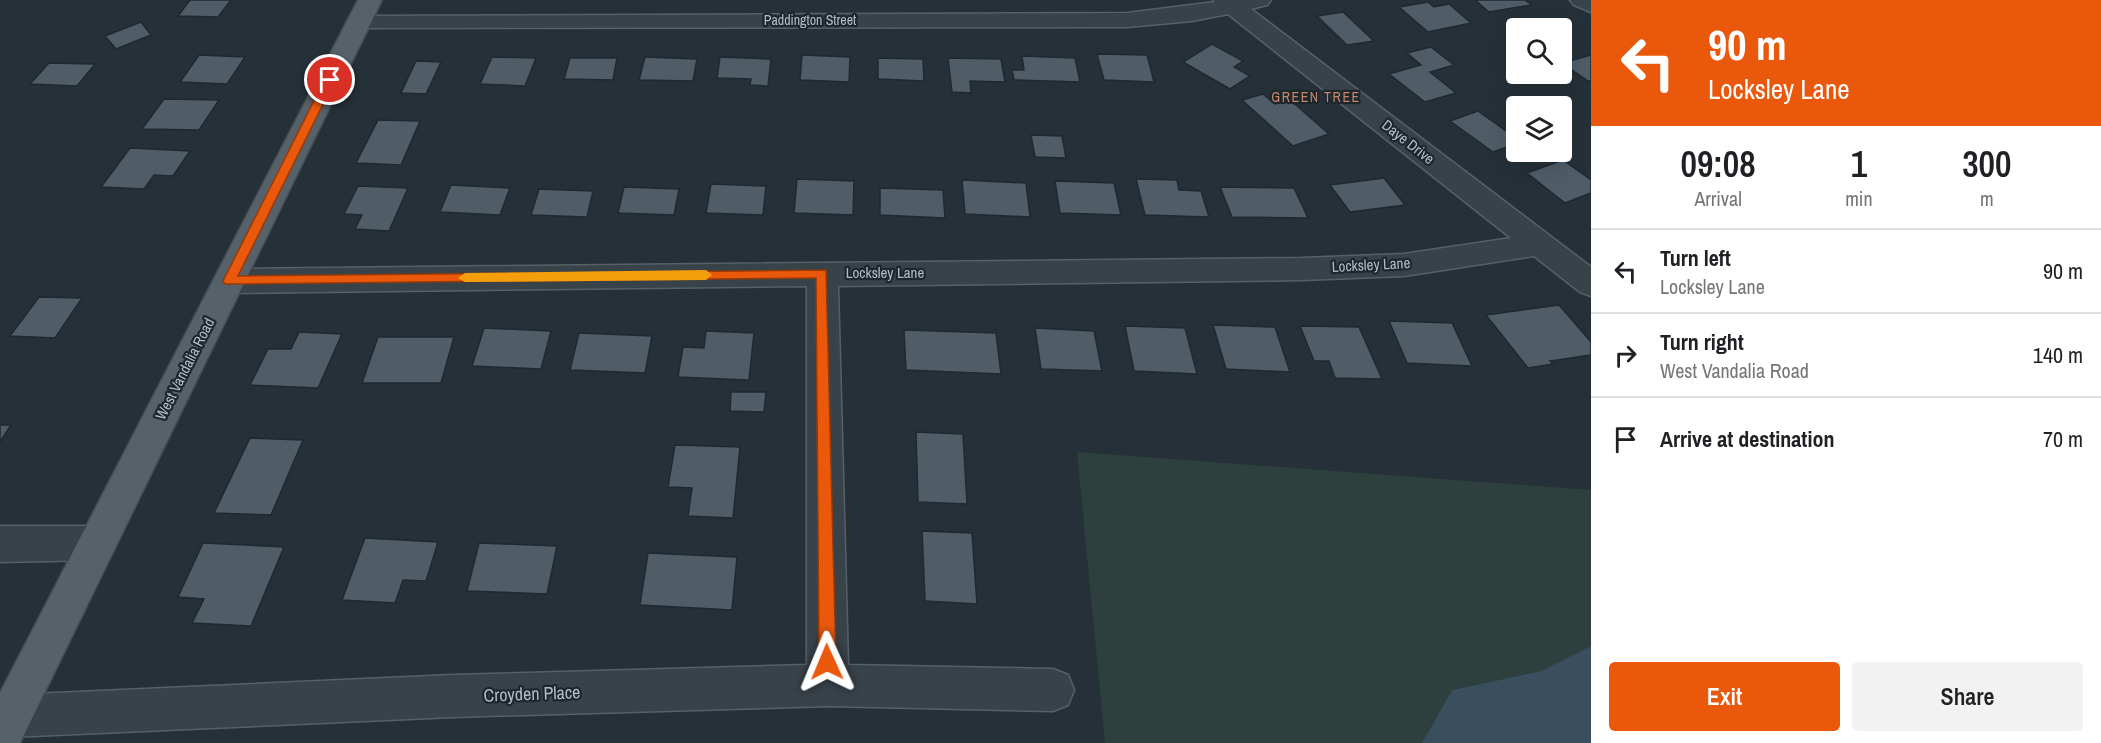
<!DOCTYPE html>
<html lang="en">
<head>
<meta charset="utf-8">
<style>
	:root { --surface:#fff; --page:#f2f2f2; --text:#202124; --muted:#757577; --line:#e0e0e0; --accent:#ea580c }
	body { margin:0; font-family:"Archivo Narrow",sans-serif; background:var(--page); color:var(--text); height:100vh; display:flex; flex-direction:column; font-size:22px; white-space:nowrap }
	* { box-sizing:border-box; margin:0 }
	p { font-size:20px; color:var(--muted) }
	.icon { flex:none; width:33px; height:33px; fill:none; stroke:currentColor; stroke-width:2; stroke-linecap:round; stroke-linejoin:round }
	.map { position:relative; flex:1; overflow:hidden }
	.side { display:flex; flex-direction:column; background:var(--surface); width:510px }
	.side>* { flex:none }
	.banner { background:#ea580c; color:#fff; overflow:hidden }
	.tools { position:absolute; left:1506px; top:18px; display:grid; gap:12px }
	.tools a { display:grid; place-items:center; width:66px; height:66px; border-radius:6px; background:var(--surface); box-shadow:0 6px 24px #0002; font-size:30px }
	.pin { position:absolute; display:grid; place-items:center; width:51px; height:51px; color:#fff; margin:-26px; border:3px solid #fff; border-radius:50%; box-shadow:0 2px 6px #0007 }
	.me { position:absolute; width:66px; margin:-33px; rotate:359deg; stroke-linejoin:round; filter:drop-shadow(0 0 4px #0008) }
	.turn { display:flex; align-items:center; gap:21px; height:126px; padding:0 18px; font-size:27px }
	.turn .icon { width:78px; height:78px; stroke-width:2.5 }
	.turn b { display:block; font-size:42px; line-height:51px }
	.eta { display:flex; justify-content:space-evenly; align-items:center; height:102px; text-align:center }
	.eta b { font-size:36px; font-weight:600; line-height:42px }
	.cta { display:flex; gap:12px; margin-top:auto; padding:12px 18px }
	.cta a { flex:1; height:69px; border-radius:6px; background:var(--accent); color:#fff; font-size:24px; font-weight:600; line-height:69px; text-align:center }
	.cta a+a { background:var(--page); color:var(--text) }
	ul { padding:0; list-style:none }
	li { display:flex; align-items:center; gap:18px; height:84px; padding:0 18px; border-top:2px solid var(--line) }
	li div { flex:1 }
	li b { display:block; font-size:22px }
	li em { font-style:normal }
	main { display:flex; flex:1; min-height:0 }
	.map>svg:first-child { display:block }
	.green { fill:#2d403d }
	.water { fill:#3a4f5e }
	.building { fill:#505d67; stroke:#1f2930; stroke-width:1.5 }
	.lines { fill:none; stroke-linecap:round; stroke-linejoin:round }
	.minor-casing { stroke:#566067; stroke-width:3 }
	.major-casing { stroke:#414b52; stroke-width:3 }
	.minor { fill:#384249; fill-rule:evenodd }
	.major { fill:#566169; fill-rule:evenodd }
	.route { fill:#ea580c; stroke:#983908; stroke-width:1.5 }
	.slow { fill:#f59e0b }
	.labels { text-anchor:middle; stroke-width:4.5; stroke-linejoin:round; paint-order:stroke }
	.far-street-label { font-size:14px; fill:#b3bdc5; stroke:#1d272e }
	.far-neighbourhood-label { font-size:14px; letter-spacing:1.5px; fill:#c8856b; stroke:#1d272e }
	.street-label { font-size:15px; fill:#b3bdc5; stroke:#1d272e }
	.near-street-label { font-size:18px; fill:#b3bdc5; stroke:#1d272e }
</style>
</head>
<body>
<main>
<div class="map">
<svg width="1591" height="743" viewBox="0 0 1591 743">
	<rect width="100%" height="100%" fill="#253038"/>
	<path class="green" d="M 1077,452 L 1591,490 L 1591,646 L 1541,671 L 1452,690 L 1422,743 L 1105,743 Z"/>
	<path class="water" d="M 1591,646 L 1591,743 L 1422,743 L 1452,690 L 1541,671 Z"/>
	<path class="building" d="M 190,0 L 231,0 L 218,17 L 178,16 Z
		M 1475,0 L 1525,0 L 1531,5 L 1489,12 Z
		M 1428,2 L 1434,7 L 1449,4 L 1471,23 L 1428,32 L 1399,7 Z
		M 1343,12 L 1374,41 L 1347,45 L 1317,16 Z
		M 141,22 L 151,35 L 116,49 L 105,36 Z
		M 1212,44 L 1243,61 L 1234,67 L 1250,76 L 1230,89 L 1183,62 Z
		M 1431,47 L 1454,65 L 1430,72 L 1456,93 L 1425,102 L 1389,74 L 1421,65 L 1407,53 Z
		M 1097,54 L 1147,55 L 1154,82 L 1104,80 Z
		M 199,55 L 245,57 L 227,84 L 180,82 Z
		M 802,55 L 850,57 L 849,82 L 800,80 Z
		M 1591,55 L 1591,81 L 1588,81 L 1562,63 Z
		M 1022,56 L 1075,58 L 1080,82 L 1014,80 L 1012,70 L 1024,70 Z
		M 492,57 L 536,58 L 525,86 L 480,84 Z
		M 645,57 L 697,59 L 693,81 L 639,80 Z
		M 720,57 L 771,59 L 768,86 L 750,85 L 751,79 L 717,78 Z
		M 570,58 L 617,58 L 613,80 L 564,79 Z
		M 878,58 L 923,59 L 924,81 L 878,79 Z
		M 948,58 L 1001,59 L 1005,82 L 970,81 L 971,93 L 952,92 Z
		M 416,61 L 441,62 L 426,94 L 401,93 Z
		M 49,63 L 95,64 L 77,86 L 30,84 Z
		M 1263,94 L 1275,104 L 1289,99 L 1329,134 L 1293,146 L 1242,100 Z
		M 164,99 L 219,100 L 199,130 L 142,129 Z
		M 1478,111 L 1516,138 L 1516,144 L 1493,152 L 1450,121 Z
		M 378,120 L 420,121 L 401,165 L 356,163 Z
		M 1031,135 L 1062,136 L 1066,158 L 1035,157 Z
		M 130,148 L 190,151 L 173,176 L 154,175 L 144,189 L 101,187 Z
		M 1563,160 L 1591,180 L 1591,193 L 1565,203 L 1527,173 Z
		M 1384,178 L 1405,205 L 1350,212 L 1330,185 Z
		M 797,179 L 854,181 L 853,215 L 794,213 Z
		M 1136,179 L 1177,180 L 1179,190 L 1201,191 L 1209,217 L 1145,215 Z
		M 962,180 L 1026,183 L 1030,217 L 965,214 Z
		M 1055,181 L 1114,183 L 1121,215 L 1060,213 Z
		M 711,184 L 766,186 L 763,215 L 706,213 Z
		M 451,185 L 510,188 L 500,215 L 440,212 Z
		M 358,186 L 408,188 L 389,231 L 355,229 L 362,215 L 344,214 Z
		M 624,187 L 679,189 L 674,215 L 618,213 Z
		M 1220,187 L 1294,188 L 1308,218 L 1232,217 Z
		M 880,188 L 943,190 L 945,218 L 880,215 Z
		M 539,189 L 593,191 L 587,217 L 531,215 Z
		M 39,297 L 82,298 L 55,338 L 10,336 Z
		M 1559,305 L 1591,342 L 1591,355 L 1550,361 L 1553,364 L 1528,368 L 1486,315 Z
		M 1389,321 L 1452,323 L 1472,366 L 1407,363 Z
		M 1213,325 L 1275,327 L 1290,372 L 1226,369 Z
		M 1125,326 L 1185,328 L 1197,374 L 1134,371 Z
		M 1300,326 L 1359,327 L 1382,379 L 1335,378 L 1329,361 L 1314,361 Z
		M 484,328 L 551,331 L 541,369 L 472,366 Z
		M 1035,328 L 1094,331 L 1102,371 L 1041,369 Z
		M 904,330 L 996,333 L 1001,374 L 906,370 Z
		M 706,331 L 754,333 L 749,380 L 678,377 L 683,347 L 704,348 Z
		M 299,332 L 342,334 L 318,388 L 250,385 L 268,349 L 291,349 Z
		M 579,333 L 652,336 L 645,373 L 570,370 Z
		M 378,337 L 454,337 L 441,383 L 362,383 Z
		M 731,392 L 766,392 L 764,412 L 730,411 Z
		M 0,425 L 11,425 L 0,442 Z
		M 916,432 L 963,434 L 967,504 L 918,502 Z
		M 250,438 L 303,440 L 271,515 L 214,513 Z
		M 675,445 L 740,447 L 733,518 L 688,516 L 692,488 L 668,487 Z
		M 922,531 L 972,533 L 977,604 L 925,601 Z
		M 365,538 L 438,542 L 426,581 L 403,580 L 395,603 L 342,600 Z
		M 203,543 L 284,547 L 251,626 L 192,623 L 204,599 L 178,597 Z
		M 479,543 L 557,546 L 547,594 L 467,591 Z
		M 648,553 L 737,557 L 732,610 L 640,605 Z"/>
	<g class="lines">
		<g class="minor-casing">
			<path id="minor" d="M 1213,0 L 1271,0 L 1267,5 L 1251,9 L 1591,267 L 1591,296 L 1580,292 L 1534,256 L 1404,276 L 1302,280 L 838,286 L 848,665 L 1053,669 L 1068,675 L 1074,690 L 1068,705 L 1053,711 L 828,706 L 453,717 L 10,737 L 0,733 L 0,699 L 10,695 L 453,675 L 807,665 L 807,286 L 229,293 L 218,289 L 214,281 L 218,273 L 229,269 L 1302,258 L 1404,254 L 1511,238 L 1228,14 L 1192,21 L 1127,27 L 359,28 L 351,26 L 347,21 L 351,16 L 1127,13 L 1215,2 Z
				M 1570,0 L 1591,0 L 1591,12 L 1574,5 Z
				M 0,526 L 98,526 L 111,531 L 117,543 L 111,555 L 98,560 L 0,562 Z"/>
		</g>
		<g class="major-casing">
			<path id="major" d="M 358,0 L 382,0 L 20,743 L 0,743 L 0,693 Z"/>
		</g>
		<use href="#minor" class="minor"/>
		<use href="#major" class="major"/>
	</g>
	<path class="route" d="M 326,77 L 335,80 L 238,276 L 826,270 L 836,662 L 833,668 L 827,671 L 821,668 L 819,662 L 816,278 L 225,284 L 223,281 Z"/>
	<path class="slow" d="M 706,270 L 712,275 L 706,280 L 465,282 L 458,278 L 465,273 Z"/>
	<g class="labels">
		<g class="far-street-label">
			<text x="810" y="25">Paddington Street</text>
		</g>
		<g class="far-neighbourhood-label">
			<text x="1316" y="102">GREEN TREE</text>
		</g>
		<g class="street-label">
			<text transform="translate(1408 142) rotate(38)" y="5">Daye Drive</text>
			<text transform="translate(1371 265) rotate(-3)" y="5">Locksley Lane</text>
			<text x="885" y="278">Locksley Lane</text>
			<text transform="translate(185 369) rotate(-63)" y="5">West Vandalia Road</text>
		</g>
		<g class="near-street-label">
			<text transform="translate(532 694) rotate(-2)" y="6">Croyden Place</text>
		</g>
	</g>
</svg>
<div class="tools">
<a><svg class="icon" aria-label="search" viewBox="0 0 24 24"><circle cx="10" cy="10" r="6"/><path d="M15 15l6 6"/></svg></a>
<a><svg class="icon" aria-label="layers" viewBox="0 0 24 24"><path d="M12 4l9 5-9 5-9-5zM3 14l9 5 9-5"/></svg></a>
</div>
<div class="pin" style="left:330px;top:80px;background:#d93025"><svg class="icon" aria-label="arrive" viewBox="0 0 24 24"><path d="M6 21V4h12l-3 4 3 4H6"/></svg></div>
<svg class="me" style="left:827px;top:662px" viewBox="-20 -20 40 40"><path d="M0-17L14 15 0 8-14 15z" fill="#ea580c" stroke="#fff" stroke-width="4"/></svg>
</div>
<section class="side">
<div class="banner">
<div class="turn"><svg class="icon" aria-label="left" viewBox="0 0 24 24"><path d="M17 20v-9H6M10 6l-5 5 5 5"/></svg><div><b>90 m</b>Locksley Lane</div></div>
</div>
<div class="eta">
<div><b>09:08</b><p>Arrival</p></div>
<div><b>1</b><p>min</p></div>
<div><b>300</b><p>m</p></div>
</div>
<ul>
<li><svg class="icon" aria-label="left" viewBox="0 0 24 24"><path d="M17 20v-9H6M10 6l-5 5 5 5"/></svg><div><b>Turn left</b><p>Locksley Lane</p></div><em>90 m</em></li>
<li><svg class="icon" aria-label="right" viewBox="0 0 24 24"><path d="M7 20v-9h11M14 6l5 5-5 5"/></svg><div><b>Turn right</b><p>West Vandalia Road</p></div><em>140 m</em></li>
<li><svg class="icon" aria-label="arrive" viewBox="0 0 24 24"><path d="M6 21V4h12l-3 4 3 4H6"/></svg><div><b>Arrive at destination</b></div><em>70 m</em></li>
</ul>
<div class="cta"><a>Exit</a><a>Share</a></div>
</section>
</main>
</body>
</html>
